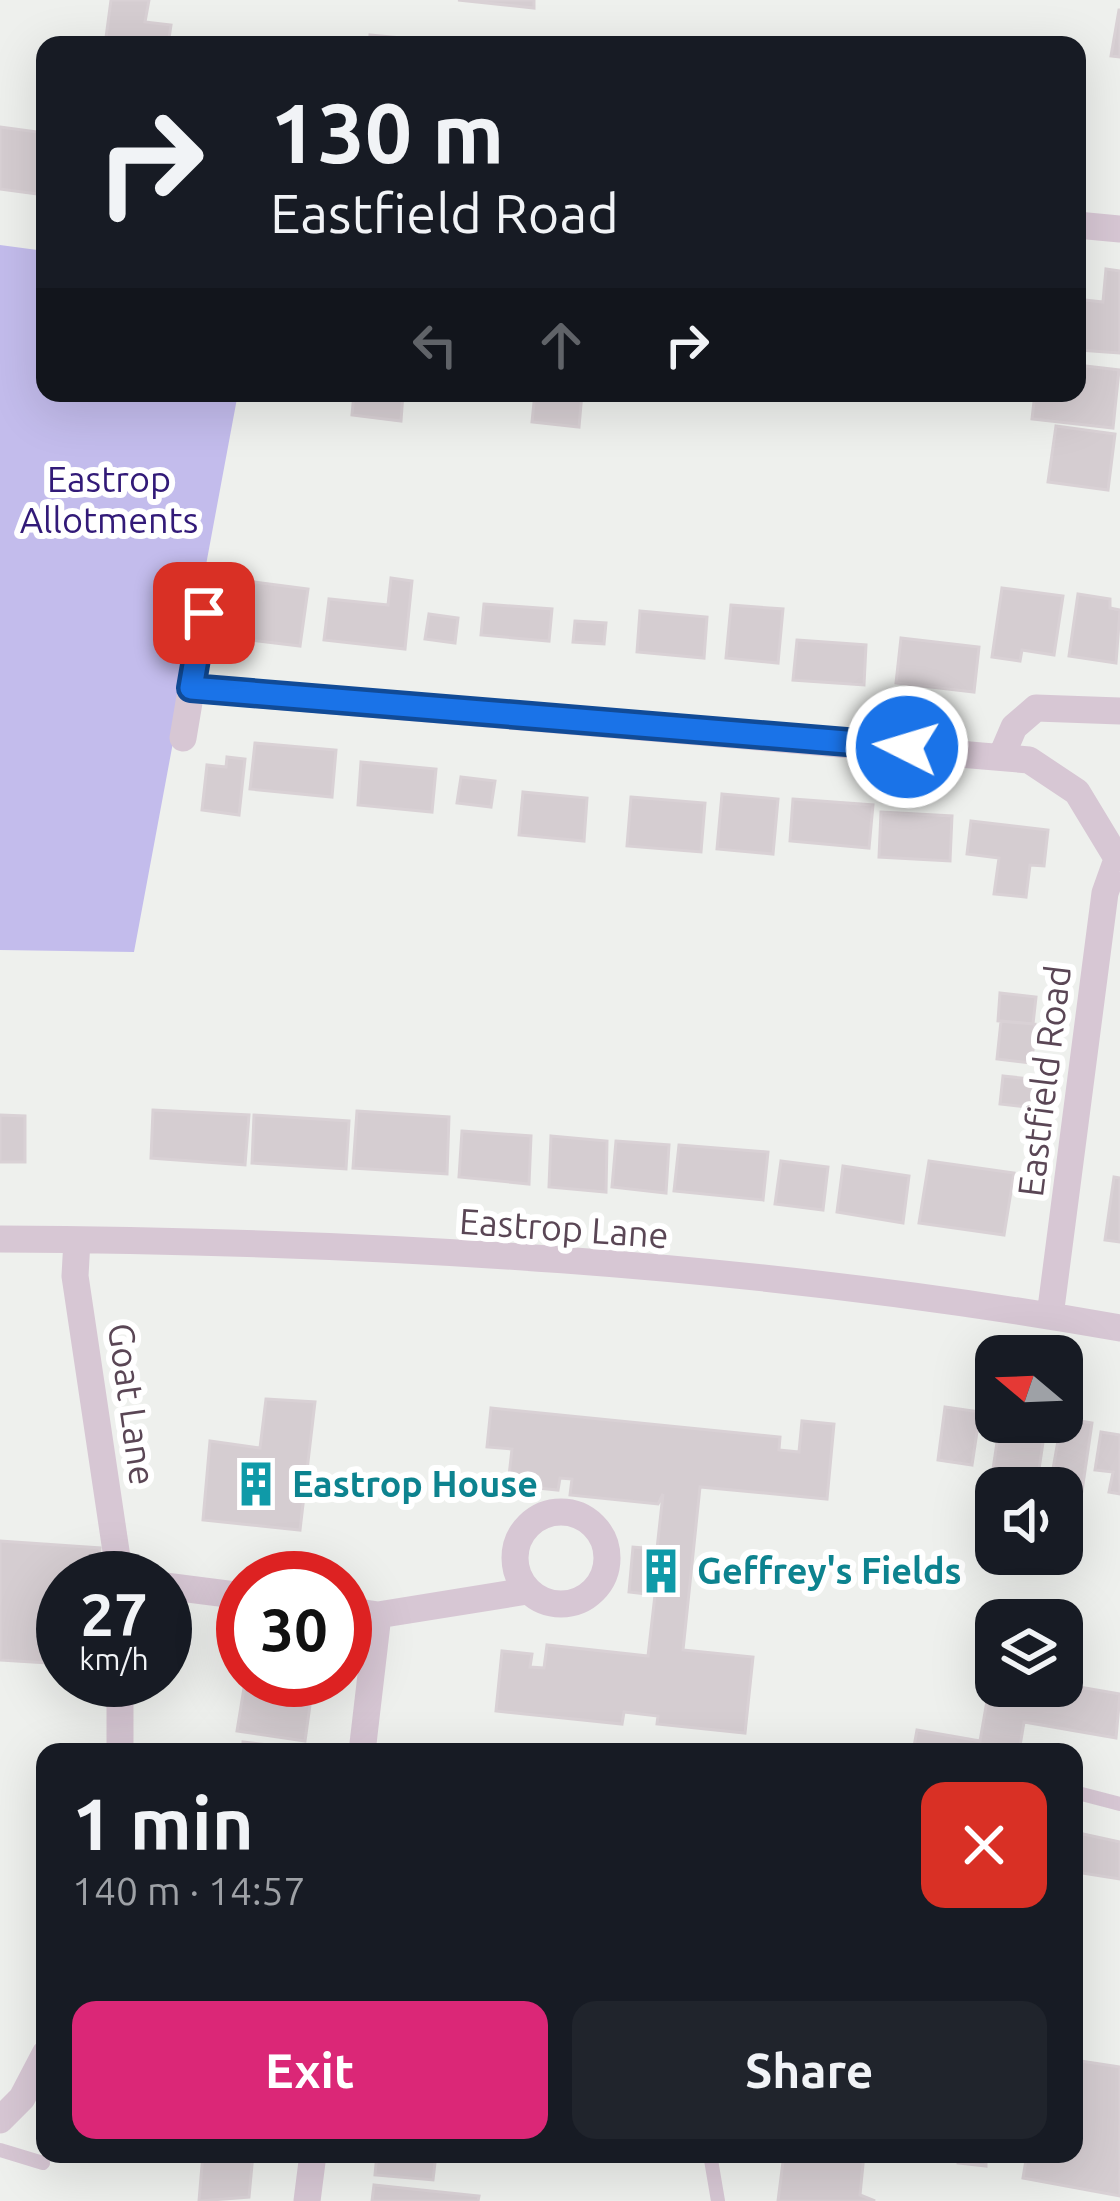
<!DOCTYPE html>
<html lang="en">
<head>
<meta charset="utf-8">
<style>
	:root { --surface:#171b24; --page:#20242c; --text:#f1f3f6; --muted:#9ea1a6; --accent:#db2777 }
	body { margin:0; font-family:Ubuntu,sans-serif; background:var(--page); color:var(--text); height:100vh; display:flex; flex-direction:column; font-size:45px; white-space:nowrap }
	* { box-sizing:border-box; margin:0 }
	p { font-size:39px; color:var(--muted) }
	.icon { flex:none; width:66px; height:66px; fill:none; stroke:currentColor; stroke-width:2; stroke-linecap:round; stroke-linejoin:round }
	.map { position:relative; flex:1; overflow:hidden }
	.panel { position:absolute; left:36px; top:1743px; width:1047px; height:420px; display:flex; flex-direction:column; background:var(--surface); border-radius:24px; box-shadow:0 12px 48px #0002 }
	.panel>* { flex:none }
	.banner { position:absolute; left:36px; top:36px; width:1050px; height:366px; border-radius:24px; box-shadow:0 12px 48px #0002; background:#171b24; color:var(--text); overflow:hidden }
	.needle { width:78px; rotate:289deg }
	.controls { position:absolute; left:975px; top:1335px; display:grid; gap:24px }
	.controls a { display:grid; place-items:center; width:108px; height:108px; border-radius:24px; background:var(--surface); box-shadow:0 12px 48px #0002; font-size:60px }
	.speed { position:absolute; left:36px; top:1551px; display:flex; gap:24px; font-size:60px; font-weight:700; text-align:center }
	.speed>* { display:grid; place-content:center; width:156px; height:156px; border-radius:50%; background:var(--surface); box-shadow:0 12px 48px #0002; line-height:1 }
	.speed small { font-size:30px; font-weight:400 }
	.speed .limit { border:18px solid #d22; background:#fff; color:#111 }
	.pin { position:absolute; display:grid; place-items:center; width:102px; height:102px; color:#fff; margin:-51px; border-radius:24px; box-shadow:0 6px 18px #0006 }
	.me { position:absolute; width:132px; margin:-66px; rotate:275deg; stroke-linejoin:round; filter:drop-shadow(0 0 9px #0008) }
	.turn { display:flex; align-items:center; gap:42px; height:252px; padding:0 36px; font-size:54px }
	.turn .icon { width:156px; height:156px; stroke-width:2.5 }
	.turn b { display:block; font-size:84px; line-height:102px }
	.lanes { display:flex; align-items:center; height:114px; padding:0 36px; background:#0003; justify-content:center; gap:60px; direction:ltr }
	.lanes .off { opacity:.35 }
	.round { display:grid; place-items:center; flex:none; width:126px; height:126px; border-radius:24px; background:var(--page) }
	.overview { display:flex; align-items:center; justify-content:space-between; height:204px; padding:0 36px }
	h1 { font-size:72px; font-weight:600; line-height:90px }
	.primary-button { display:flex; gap:24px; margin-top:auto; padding:24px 36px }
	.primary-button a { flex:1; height:138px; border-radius:24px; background:var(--accent); color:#fff; font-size:48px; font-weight:600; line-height:138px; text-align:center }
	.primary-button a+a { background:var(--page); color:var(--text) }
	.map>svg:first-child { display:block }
	.green { fill:#c3bcec }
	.building { fill:#d5cdd1; stroke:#d9d1d5; stroke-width:3 }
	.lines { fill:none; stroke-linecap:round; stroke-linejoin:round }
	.service { stroke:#d7c7d4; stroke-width:14 }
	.minor { stroke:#d7c7d4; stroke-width:27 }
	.route-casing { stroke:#114b97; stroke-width:30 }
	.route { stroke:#1a73e8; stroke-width:21 }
	.labels { text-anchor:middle; stroke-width:12; stroke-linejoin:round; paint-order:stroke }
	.park-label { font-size:36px; fill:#321a78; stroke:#fff }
	.street-label { font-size:36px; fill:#5a4655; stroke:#fff }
	.culture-label { font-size:36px; font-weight:bold; fill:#0d838f; stroke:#fff; text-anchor:start }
</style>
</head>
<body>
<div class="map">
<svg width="1120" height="2201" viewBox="0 0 1120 2201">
	<rect width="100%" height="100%" fill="#eef0ed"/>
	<path class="green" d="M 0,245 L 45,251 L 45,393 L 238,393 L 134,952 L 0,950 Z"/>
	<path class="building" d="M 111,0 L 149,0 L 145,22 L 171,25 L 168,45 L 105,45 Z
		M 458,0 L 534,0 L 534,8 Z
		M 1119,10 L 1120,10 L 1120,57 L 1111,56 Z
		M 370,35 L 424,40 L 423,45 L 369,45 Z
		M 0,127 L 45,133 L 45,195 L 0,189 Z
		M 1106,269 L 1120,271 L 1120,353 L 1080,350 L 1084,300 L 1103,302 Z
		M 1077,365 L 1119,370 L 1113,428 L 1032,419 L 1035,393 L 1077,393 Z
		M 354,393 L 403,393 L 401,421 L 352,415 Z
		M 535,393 L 582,393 L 579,427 L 532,422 Z
		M 1056,426 L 1115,434 L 1108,490 L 1048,482 Z
		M 391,578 L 412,581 L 405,649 L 324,640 L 329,599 L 388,605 Z
		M 239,580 L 308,589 L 300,646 L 232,638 Z
		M 1002,588 L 1063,596 L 1054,655 L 1022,650 L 1020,661 L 992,657 Z
		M 1078,594 L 1110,599 L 1110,608 L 1120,610 L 1116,663 L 1069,656 Z
		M 484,604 L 552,609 L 549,641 L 481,635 Z
		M 731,605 L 783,609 L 778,663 L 726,658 Z
		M 640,611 L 707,617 L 704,658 L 637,652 Z
		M 429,614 L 458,618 L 455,643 L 425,639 Z
		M 575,621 L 606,623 L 604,644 L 573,642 Z
		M 901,638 L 979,647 L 974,692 L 896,683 Z
		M 797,640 L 866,645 L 864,685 L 793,680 Z
		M 255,743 L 336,750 L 332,797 L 250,789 Z
		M 227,757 L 245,759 L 239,815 L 202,810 L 207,765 L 226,767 Z
		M 361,762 L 436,769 L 432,812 L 358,805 Z
		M 461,777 L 495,781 L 491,807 L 457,803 Z
		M 523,792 L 587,798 L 584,841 L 519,835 Z
		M 722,794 L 778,799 L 773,854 L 717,849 Z
		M 631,797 L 705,803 L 701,852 L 627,846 Z
		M 793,799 L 873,805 L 869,848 L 790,841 Z
		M 881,812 L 952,816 L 950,861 L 879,857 Z
		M 971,821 L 1048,830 L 1044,866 L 1030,865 L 1026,897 L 994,894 L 999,858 L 967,854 Z
		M 1000,993 L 1036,997 L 1033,1024 L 998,1021 Z
		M 1001,1021 L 1035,1024 L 1032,1063 L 997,1059 Z
		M 1003,1076 L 1040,1080 L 1037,1108 L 1000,1104 Z
		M 153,1110 L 249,1115 L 245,1165 L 151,1158 Z
		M 357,1111 L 449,1117 L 447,1174 L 353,1168 Z
		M 0,1115 L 25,1116 L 25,1162 L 0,1162 Z
		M 254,1115 L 349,1121 L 346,1169 L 252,1163 Z
		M 462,1131 L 531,1136 L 529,1184 L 459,1177 Z
		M 551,1136 L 607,1141 L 606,1192 L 549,1187 Z
		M 616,1141 L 669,1145 L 666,1193 L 612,1187 Z
		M 679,1145 L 768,1152 L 763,1200 L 674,1191 Z
		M 781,1161 L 828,1167 L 823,1210 L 775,1204 Z
		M 929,1161 L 1014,1173 L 1004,1235 L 919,1223 Z
		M 843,1166 L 909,1176 L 903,1223 L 837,1212 Z
		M 1114,1177 L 1120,1178 L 1120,1242 L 1105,1240 Z
		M 266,1399 L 315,1402 L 300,1530 L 203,1520 L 210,1441 L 260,1448 Z
		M 945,1407 L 980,1412 L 972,1465 L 938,1460 Z
		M 491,1408 L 780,1437 L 779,1450 L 799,1452 L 802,1421 L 834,1424 L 827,1499 L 700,1487 L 683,1650 L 753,1657 L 745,1733 L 657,1724 L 658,1716 L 624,1712 L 622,1724 L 496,1711 L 502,1651 L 532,1654 L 530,1667 L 544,1668 L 547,1645 L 648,1656 L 655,1595 L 629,1592 L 633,1547 L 657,1549 L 663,1494 L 658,1504 L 570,1495 L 572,1479 L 560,1478 L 558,1490 L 508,1485 L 512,1449 L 487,1447 Z
		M 1062,1418 L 1092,1423 L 1082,1491 L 1050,1486 Z
		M 1000,1422 L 1046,1422 L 1037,1483 L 992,1476 Z
		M 1101,1432 L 1120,1435 L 1120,1494 L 1109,1492 L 1113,1472 L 1095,1470 Z
		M 0,1541 L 100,1548 L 98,1578 L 63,1578 L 63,1664 L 0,1660 Z
		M 237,1638 L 243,1639 L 243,1671 L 233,1669 Z
		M 992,1672 L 996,1686 L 1062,1684 L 1120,1694 L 1116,1738 L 1024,1722 L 1019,1752 L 913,1752 L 917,1730 L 980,1741 Z
		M 244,1688 L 311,1698 L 305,1741 L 237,1731 Z
		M 243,1742 L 308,1750 L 307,1752 L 242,1752 Z
		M 1074,1832 L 1120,1842 L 1120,1879 L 1076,1872 L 1074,1882 Z
		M 1074,2060 L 1120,2067 L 1120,2196 L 1023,2178 L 1027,2154 L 1074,2154 Z
		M 203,2154 L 253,2154 L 249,2197 L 199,2201 Z
		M 377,2154 L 436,2154 L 433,2180 L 375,2175 Z
		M 784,2154 L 864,2154 L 860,2195 L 875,2201 L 778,2201 Z
		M 945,2154 L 1009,2154 L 1008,2161 L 986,2159 L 986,2166 L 958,2163 L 958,2156 Z
		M 374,2185 L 479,2196 L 478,2201 L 372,2201 Z"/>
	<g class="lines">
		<path class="service" d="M 1074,1792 L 1120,1804
			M 0,2150 L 43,2163
			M 710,2154 L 718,2201"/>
		<path class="minor" d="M 1077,225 L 1120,229
			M 191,689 L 1029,760 L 1077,792 L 1117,858
			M 183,738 L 204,613
			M 1002,755 L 1014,727 L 1036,708 L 1120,711
			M 0,1239 C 373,1241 753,1263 1120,1328
			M 77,1240 L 75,1276 L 120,1578
			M 1050,1316 L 1105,893 L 1120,851
			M515 1558a46 46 0 1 1 92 0a46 46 0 1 1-92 0Z
			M 165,1586 L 243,1596
			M 345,1610 L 378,1615 L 362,1752
			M 378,1615 L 527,1591
			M 120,1752 L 120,1680
			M 0,2120 L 22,2098 L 45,2054
			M 307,2201 L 313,2154"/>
	</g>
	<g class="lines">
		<g class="route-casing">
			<path id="route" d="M 204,613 L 191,688 L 907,747"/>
		</g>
		<use href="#route" class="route"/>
	</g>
	<defs>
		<g id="building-bare" transform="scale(3.6)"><path d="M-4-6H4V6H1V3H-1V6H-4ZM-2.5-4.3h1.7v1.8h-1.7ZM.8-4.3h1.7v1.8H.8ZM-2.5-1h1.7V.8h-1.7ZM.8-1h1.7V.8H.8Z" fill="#0f9aa8" stroke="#fff" stroke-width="2.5" paint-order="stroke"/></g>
	</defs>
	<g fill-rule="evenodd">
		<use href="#building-bare" x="256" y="1484"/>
		<use href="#building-bare" x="661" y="1571"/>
	</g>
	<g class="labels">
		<g class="park-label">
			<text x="109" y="492">Eastrop<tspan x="109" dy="41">Allotments</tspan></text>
		</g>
		<g class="street-label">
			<text transform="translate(1044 1081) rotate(-83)" y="13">Eastfield Road</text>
			<text transform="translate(564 1228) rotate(4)" y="13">Eastrop Lane</text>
			<text transform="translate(132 1404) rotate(82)" y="13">Goat Lane</text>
		</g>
		<g class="culture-label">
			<text x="292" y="1497">Eastrop House</text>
			<text x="697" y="1584">Geffrey's Fields</text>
		</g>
	</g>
</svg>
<div class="controls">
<a><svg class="needle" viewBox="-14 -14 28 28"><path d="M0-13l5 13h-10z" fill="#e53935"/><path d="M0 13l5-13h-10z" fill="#9ea1a6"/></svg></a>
<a><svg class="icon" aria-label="sound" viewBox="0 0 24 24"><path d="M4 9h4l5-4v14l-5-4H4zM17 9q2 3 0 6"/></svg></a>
<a><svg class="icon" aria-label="layers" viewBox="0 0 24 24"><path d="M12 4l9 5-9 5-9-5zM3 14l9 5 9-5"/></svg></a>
</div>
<div class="speed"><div>27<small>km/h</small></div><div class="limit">30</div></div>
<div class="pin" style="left:204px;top:613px;background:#d93025"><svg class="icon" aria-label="arrive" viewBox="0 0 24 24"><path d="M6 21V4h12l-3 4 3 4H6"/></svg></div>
<svg class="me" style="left:907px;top:747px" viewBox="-20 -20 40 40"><circle r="17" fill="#1a73e8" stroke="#fff" stroke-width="3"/><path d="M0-11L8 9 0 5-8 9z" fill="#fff"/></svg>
<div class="banner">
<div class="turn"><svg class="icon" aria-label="right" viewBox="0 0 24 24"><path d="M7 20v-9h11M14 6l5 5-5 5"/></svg><div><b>130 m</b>Eastfield Road</div></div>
<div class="lanes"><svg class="icon off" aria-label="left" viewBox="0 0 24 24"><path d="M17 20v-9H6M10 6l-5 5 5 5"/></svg><svg class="icon off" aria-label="ahead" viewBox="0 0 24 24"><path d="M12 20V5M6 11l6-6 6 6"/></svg><svg class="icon" aria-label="right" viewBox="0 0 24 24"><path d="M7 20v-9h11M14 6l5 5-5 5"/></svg></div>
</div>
<section class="panel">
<div class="overview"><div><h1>1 min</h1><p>140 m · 14:57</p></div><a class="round" style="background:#d93025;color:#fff"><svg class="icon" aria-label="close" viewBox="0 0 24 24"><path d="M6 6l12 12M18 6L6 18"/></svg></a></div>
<div class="primary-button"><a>Exit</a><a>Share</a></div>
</section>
</div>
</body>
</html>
